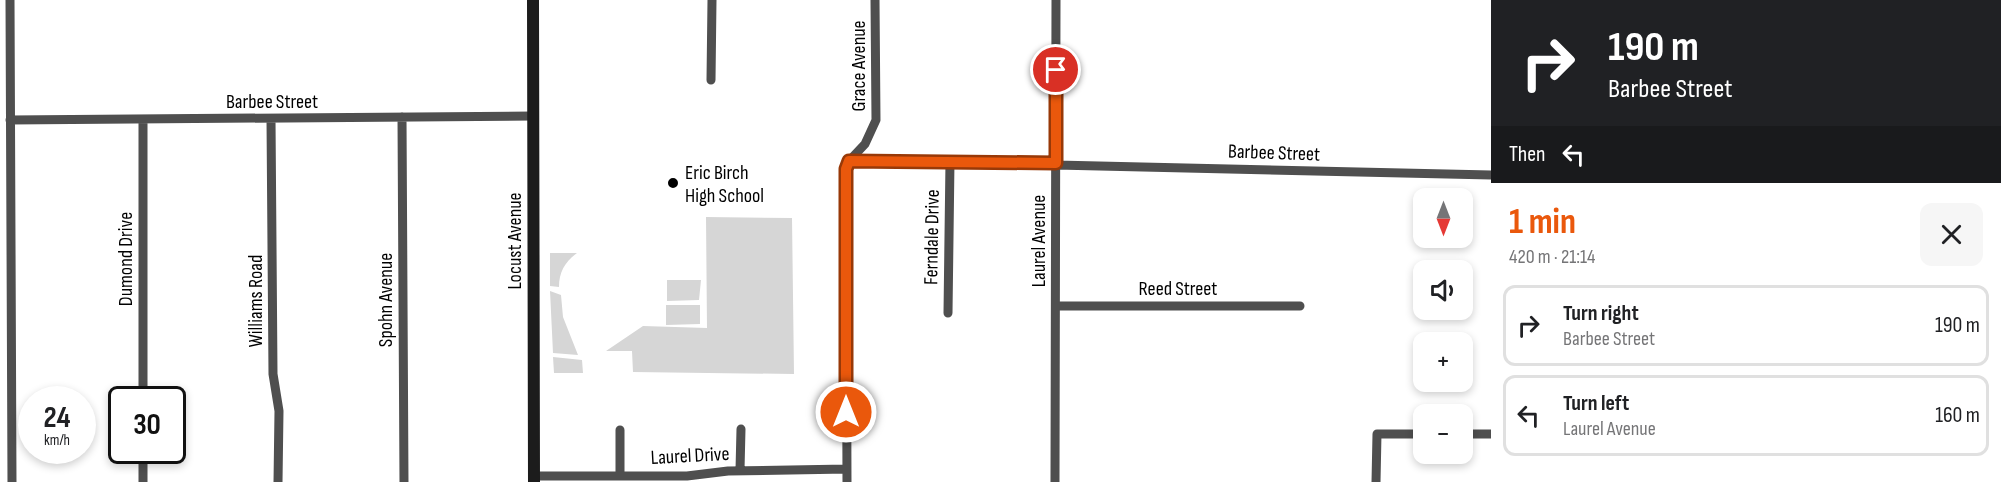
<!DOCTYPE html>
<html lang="en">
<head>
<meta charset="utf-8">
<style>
	:root { --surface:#fff; --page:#f6f6f6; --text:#202124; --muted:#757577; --line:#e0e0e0; --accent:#ea580c }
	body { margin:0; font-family:"Sofia Sans Condensed",sans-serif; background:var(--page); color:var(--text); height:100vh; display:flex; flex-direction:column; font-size:22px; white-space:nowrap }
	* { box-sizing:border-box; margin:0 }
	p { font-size:20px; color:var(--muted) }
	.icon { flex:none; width:33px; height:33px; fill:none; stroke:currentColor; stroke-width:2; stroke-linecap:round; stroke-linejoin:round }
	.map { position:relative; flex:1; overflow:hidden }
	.details { display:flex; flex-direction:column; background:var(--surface); width:510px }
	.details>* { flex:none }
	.banner { background:#202124; color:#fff; overflow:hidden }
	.needle { width:39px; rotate:180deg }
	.buttons { position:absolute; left:1413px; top:188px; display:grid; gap:12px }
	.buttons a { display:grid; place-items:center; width:60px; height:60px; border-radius:12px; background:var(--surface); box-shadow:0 3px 9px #0003; font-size:30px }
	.speed { position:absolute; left:18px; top:386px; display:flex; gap:12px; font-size:30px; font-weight:700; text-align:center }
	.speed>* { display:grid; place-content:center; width:78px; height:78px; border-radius:50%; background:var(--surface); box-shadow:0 3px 9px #0003; line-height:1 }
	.speed small { font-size:15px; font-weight:400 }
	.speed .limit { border:3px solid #111; border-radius:9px; background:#fff; color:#111 }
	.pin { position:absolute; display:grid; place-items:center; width:51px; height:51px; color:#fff; margin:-26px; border:3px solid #fff; border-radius:50%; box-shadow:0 2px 6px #0007 }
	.me { position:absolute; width:66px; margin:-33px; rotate:0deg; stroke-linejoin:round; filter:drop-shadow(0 0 4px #0008) }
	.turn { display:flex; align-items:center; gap:21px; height:126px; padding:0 18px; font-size:27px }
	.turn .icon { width:78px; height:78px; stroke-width:2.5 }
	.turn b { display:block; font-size:42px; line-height:51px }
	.then { display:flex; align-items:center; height:57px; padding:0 18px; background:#0003; gap:12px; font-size:22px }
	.round { display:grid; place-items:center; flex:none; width:63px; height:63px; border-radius:12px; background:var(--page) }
	.summary { display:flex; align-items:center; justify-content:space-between; height:102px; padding:0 18px }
	h1 { font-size:36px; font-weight:700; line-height:45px; color:var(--accent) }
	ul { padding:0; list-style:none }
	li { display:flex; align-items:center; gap:18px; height:81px; margin:0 12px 9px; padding:0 6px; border:3px solid var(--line); border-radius:12px }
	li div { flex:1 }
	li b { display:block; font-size:22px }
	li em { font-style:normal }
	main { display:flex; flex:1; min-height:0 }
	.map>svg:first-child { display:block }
	.green { fill:#d6d6d6 }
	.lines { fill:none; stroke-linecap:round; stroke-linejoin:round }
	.street { stroke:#4f4f4f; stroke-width:9 }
	.secondary { stroke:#1c1c1c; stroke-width:12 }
	.route-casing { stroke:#983908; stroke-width:15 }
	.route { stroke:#ea580c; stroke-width:10 }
	.poi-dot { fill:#000; stroke:#fff; stroke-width:2 }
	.labels { text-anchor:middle; stroke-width:4.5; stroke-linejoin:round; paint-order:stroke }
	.street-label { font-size:20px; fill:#000; stroke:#fff }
	.poi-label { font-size:20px; fill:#000; stroke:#fff; text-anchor:start }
</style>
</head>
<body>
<main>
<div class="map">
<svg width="1491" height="482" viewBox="0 0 1491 482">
	<rect width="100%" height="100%" fill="#fff"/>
	<path class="green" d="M 706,217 L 792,218 L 794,374 L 633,372 L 632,351 L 606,351 L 643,326 L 707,328 Z
		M 550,253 L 577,253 C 565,262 559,272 559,287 L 550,286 Z
		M 667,280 L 701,280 L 699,300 L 667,301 Z
		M 550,291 L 561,295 L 563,317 L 578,355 L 553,353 Z
		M 666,305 L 700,305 L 700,324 L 666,325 Z
		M 553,357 L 582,360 L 583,373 L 554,373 Z"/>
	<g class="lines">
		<path class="street" d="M 10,0 L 12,482
			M 711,80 L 712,0
			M 402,117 L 404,482
			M 143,119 L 143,399
			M 271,119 L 273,374 L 279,411 L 278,482
			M 10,120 L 533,116
			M 849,161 L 1056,163
			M 1056,165 L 1491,175
			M 1056,306 L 1300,306
			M 948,313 L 950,161
			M 1462,434 L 1491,434
			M 143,450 L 143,482
			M 740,470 L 741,429
			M 534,476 L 687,476 L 728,471 L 847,469
			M 620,476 L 620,430
			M 847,482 L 846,169 L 849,161 L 865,144 L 876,120 L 875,0
			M 1055,482 L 1056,0
			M 1376,482 L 1377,434 L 1424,434"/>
		<path class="secondary" d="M 533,0 L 534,482"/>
	</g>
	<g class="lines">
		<g class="route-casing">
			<path id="route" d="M 846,412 L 846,169 L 849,161 L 1056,163 L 1056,70"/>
		</g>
		<use href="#route" class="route"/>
	</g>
	<circle class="poi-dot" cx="673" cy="183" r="6"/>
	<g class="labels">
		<g class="street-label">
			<text transform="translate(858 66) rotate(-90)" y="7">Grace Avenue</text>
			<text x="272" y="108">Barbee Street</text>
			<text transform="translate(1274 152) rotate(2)" y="7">Barbee Street</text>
			<text transform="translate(931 237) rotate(-89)" y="7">Ferndale Drive</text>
			<text transform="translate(514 241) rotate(-90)" y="7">Locust Avenue</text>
			<text transform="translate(1038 241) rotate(-90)" y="7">Laurel Avenue</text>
			<text transform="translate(125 259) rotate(-90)" y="7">Dumond Drive</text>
			<text x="1178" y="295">Reed Street</text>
			<text transform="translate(385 300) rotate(-90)" y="7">Spohn Avenue</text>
			<text transform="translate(255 301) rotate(-90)" y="7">Williams Road</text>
			<text transform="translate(690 455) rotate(-3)" y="7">Laurel Drive</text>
		</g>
		<g class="poi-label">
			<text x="685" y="179">Eric Birch<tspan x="685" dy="23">High School</tspan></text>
		</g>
	</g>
</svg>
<div class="buttons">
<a><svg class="needle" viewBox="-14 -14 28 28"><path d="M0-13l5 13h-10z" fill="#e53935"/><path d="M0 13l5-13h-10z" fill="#757577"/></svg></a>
<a><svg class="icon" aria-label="sound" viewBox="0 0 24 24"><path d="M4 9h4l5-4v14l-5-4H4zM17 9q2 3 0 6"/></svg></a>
<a>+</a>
<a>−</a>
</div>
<div class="speed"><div>24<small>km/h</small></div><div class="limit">30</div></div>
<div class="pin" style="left:1056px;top:70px;background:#d93025"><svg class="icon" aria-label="arrive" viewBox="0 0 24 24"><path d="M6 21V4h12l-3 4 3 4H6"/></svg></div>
<svg class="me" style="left:846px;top:412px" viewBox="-20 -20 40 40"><circle r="17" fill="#ea580c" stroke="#fff" stroke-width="3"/><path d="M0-11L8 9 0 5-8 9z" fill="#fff"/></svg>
</div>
<section class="details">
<div class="banner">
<div class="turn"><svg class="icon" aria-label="right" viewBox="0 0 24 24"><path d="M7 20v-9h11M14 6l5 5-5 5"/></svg><div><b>190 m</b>Barbee Street</div></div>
<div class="then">Then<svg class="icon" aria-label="left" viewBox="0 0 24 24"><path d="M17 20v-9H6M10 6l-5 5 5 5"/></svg></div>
</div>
<div class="summary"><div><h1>1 min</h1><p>420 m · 21:14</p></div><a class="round"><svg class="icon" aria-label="close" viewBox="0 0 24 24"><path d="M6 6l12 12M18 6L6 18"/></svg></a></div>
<ul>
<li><svg class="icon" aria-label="right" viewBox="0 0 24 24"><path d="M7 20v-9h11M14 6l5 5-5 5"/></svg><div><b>Turn right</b><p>Barbee Street</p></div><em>190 m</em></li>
<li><svg class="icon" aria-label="left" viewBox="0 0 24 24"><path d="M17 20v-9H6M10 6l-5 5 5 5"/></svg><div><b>Turn left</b><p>Laurel Avenue</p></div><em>160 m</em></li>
</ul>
</section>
</main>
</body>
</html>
